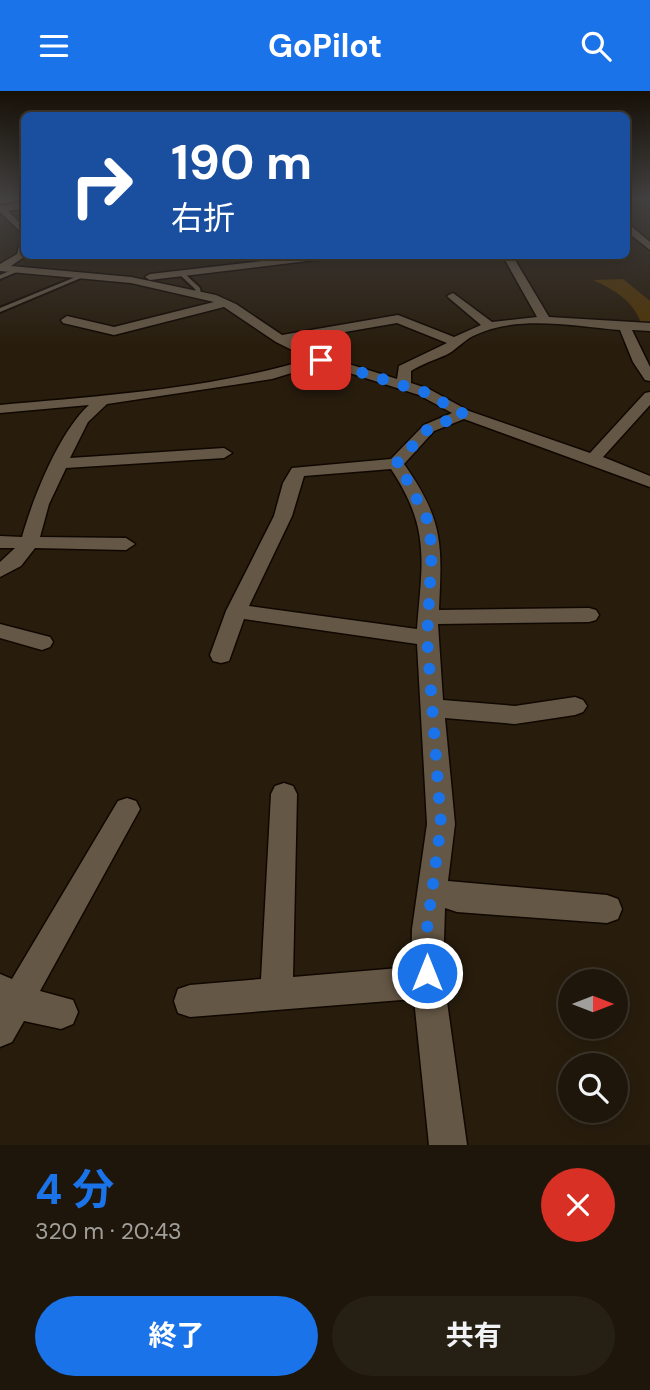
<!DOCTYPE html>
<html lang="ja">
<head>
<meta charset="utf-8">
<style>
	:root { --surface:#1e160a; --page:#261f13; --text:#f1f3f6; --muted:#a19f9c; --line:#3c352b; --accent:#1a73e8 }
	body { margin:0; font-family:"DM Sans","Noto Sans JP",sans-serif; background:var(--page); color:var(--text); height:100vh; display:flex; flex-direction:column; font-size:26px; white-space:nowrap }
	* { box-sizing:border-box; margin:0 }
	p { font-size:23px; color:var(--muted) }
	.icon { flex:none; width:38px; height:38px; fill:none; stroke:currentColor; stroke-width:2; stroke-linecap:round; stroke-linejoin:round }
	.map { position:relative; height:1054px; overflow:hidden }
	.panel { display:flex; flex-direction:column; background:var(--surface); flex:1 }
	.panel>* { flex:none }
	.guide { position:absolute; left:21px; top:21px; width:609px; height:147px; border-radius:10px; box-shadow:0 4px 18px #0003,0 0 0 2px var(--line); background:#1a4fa0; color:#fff; overflow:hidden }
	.needle { width:46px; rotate:90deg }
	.fabs { position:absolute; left:558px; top:878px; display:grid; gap:14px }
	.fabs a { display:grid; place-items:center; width:70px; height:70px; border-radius:50%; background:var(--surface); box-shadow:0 4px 18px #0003,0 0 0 2px var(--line); font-size:35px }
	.pin { position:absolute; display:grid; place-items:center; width:60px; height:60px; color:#fff; margin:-30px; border-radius:14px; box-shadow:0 4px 10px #0006 }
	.me { position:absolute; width:77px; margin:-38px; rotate:0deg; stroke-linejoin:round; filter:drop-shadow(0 0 5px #0008) }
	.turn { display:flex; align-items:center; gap:24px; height:147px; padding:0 35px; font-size:32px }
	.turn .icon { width:91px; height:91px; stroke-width:2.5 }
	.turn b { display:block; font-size:49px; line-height:60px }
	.round { display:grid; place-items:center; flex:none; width:74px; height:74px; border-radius:37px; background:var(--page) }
	.overview { display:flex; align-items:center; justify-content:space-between; height:119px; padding:0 35px }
	h1 { font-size:42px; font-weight:700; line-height:52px; color:var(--accent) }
	.cta { display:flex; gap:14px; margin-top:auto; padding:14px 35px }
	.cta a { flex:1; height:80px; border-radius:42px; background:var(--accent); color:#fff; font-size:28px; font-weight:700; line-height:80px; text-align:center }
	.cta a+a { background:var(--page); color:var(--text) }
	header { display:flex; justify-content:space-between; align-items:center; height:91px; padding:0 35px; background:var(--accent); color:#fff; font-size:32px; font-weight:700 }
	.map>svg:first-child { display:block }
	.green { fill:#503507 }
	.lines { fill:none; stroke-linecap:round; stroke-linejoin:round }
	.service-casing { stroke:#100700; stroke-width:4 }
	.minor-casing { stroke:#100700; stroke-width:3 }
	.motorway-casing { stroke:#100700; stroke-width:4 }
	.service { fill:#645745; fill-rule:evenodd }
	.minor { fill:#645745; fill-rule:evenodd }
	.motorway { fill:#af7815; fill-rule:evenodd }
	.route { stroke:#1a73e8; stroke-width:12; stroke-dasharray:0 21.6 }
</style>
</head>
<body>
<header><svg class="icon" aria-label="menu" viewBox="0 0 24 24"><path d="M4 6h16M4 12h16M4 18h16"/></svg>GoPilot<svg class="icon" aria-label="search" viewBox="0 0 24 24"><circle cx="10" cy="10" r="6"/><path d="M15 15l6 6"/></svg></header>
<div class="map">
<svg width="650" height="1054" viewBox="0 0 650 1054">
	<rect width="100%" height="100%" fill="#281d0d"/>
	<path class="green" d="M 623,188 L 650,210 L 650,235 L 642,235 C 635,211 615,199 593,189 Z"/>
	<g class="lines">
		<g class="service-casing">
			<path id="service" d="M 265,164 L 270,164 L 272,173 L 268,173 Z
				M 17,177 L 19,180 L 0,188 L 0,184 Z
				M 180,182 L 184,182 L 200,197 L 201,204 L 197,204 L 195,198 L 180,184 Z
				M 83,183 L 88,184 L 0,221 L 0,217 Z"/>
		</g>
		<g class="minor-casing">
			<path id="minor" d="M 24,112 L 24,117 L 8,120 L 24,136 L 24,144 L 0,121 L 0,115 Z
				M 626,135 L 631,135 L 650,151 L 650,159 L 626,140 Z
				M 24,152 L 27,164 L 11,175 L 131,186 L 216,204 L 236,213 L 282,244 L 398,224 L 454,246 L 481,234 L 449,207 L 447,205 L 453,202 L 492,231 L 537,226 L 505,169 L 508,164 L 518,164 L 515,169 L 549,226 L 650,232 L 650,240 L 632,239 L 650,276 L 650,290 L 645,289 L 633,271 L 620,239 C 573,235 517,223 473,245 C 463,250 456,259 446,264 C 434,269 422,273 411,280 L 411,292 L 429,298 L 469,320 L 590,362 L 645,302 L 650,301 L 650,314 L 603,366 L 650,385 L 650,396 L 464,328 L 434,340 L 404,373 C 444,430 442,453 439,519 L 589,517 L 596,519 L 599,524 L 596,529 L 589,531 L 438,533 L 443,609 L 515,615 L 575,606 L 583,609 L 587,615 L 583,621 L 575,624 L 515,633 L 445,627 L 455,733 L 448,790 L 607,804 L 618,808 L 622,818 L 618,828 L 607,832 L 457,821 L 445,817 L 443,882 L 467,1054 L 429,1054 L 414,908 L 190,926 L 178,922 L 174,910 L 178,898 L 190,894 L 261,888 L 271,703 L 275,695 L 284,692 L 293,695 L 297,703 L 293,886 L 411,876 L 412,838 L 427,733 L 417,553 L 244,528 L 229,570 L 221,572 L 213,570 L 210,564 L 226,520 L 274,425 L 283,392 L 292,377 L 391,368 L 424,334 L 452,322 L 419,304 L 321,273 L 272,288 L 107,313 L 88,331 L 70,367 L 224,357 L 232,362 L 224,367 L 66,377 L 49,413 L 40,446 L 126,447 L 135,453 L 126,459 L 35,457 L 21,475 L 0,486 L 0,471 L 15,457 L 0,457 L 0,445 L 22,446 C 33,407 59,341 89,314 L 0,322 L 0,314 C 102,305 212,298 310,268 L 276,251 L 224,216 L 114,244 L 63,232 L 61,229 L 67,225 L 114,236 L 214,211 L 131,192 L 0,180 L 0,173 L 17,163 L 19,155 ZM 397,232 L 447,252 L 399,275 L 397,288 L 326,266 L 293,250 ZM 391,378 C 431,438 422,471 417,538 L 249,515 L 292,425 L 304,385 Z
				M 313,164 L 356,164 L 150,189 L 145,186 L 150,183 Z
				M 0,533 L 50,546 L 53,551 L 50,556 L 42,559 L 0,547 Z
				M 127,707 L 136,710 L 140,718 L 40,900 L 73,909 L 78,921 L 73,933 L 61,938 L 24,930 L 12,951 L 0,956 L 0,883 L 12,888 L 118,710 Z"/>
		</g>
		<g class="motorway-casing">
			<path id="motorway" d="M 0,108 L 15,108 L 13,111 L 0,112 Z"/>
		</g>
		<use href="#service" class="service"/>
		<use href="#minor" class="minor"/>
		<use href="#motorway" class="motorway"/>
	</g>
	<linearGradient id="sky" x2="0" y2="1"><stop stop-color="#161007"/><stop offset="0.42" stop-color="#424040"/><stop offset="1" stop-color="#424040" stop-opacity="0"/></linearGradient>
	<rect width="650" height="255" fill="url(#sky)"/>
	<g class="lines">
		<path class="route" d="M 321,269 L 424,301 L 464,323 L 429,337 L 396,373 L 407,389 L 427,428 L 432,457 L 427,547 L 441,733 L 427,838 L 427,882"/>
	</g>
</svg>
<div class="fabs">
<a><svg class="needle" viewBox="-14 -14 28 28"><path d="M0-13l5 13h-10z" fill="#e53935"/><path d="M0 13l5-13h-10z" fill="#a19f9c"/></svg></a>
<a><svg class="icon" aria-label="search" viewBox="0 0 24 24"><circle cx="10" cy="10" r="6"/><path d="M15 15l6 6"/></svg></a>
</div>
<div class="pin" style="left:321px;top:269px;background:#d93025"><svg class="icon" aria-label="arrive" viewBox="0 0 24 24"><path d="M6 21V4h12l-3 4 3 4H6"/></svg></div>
<svg class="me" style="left:427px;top:882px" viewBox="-20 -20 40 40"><circle r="17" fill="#1a73e8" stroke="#fff" stroke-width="3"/><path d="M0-11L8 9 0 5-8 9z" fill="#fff"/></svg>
<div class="guide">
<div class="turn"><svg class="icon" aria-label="right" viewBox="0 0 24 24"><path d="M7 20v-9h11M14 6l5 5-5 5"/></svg><div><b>190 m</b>右折</div></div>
</div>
</div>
<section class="panel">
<div class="overview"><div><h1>4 分</h1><p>320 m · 20:43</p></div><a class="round" style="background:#d93025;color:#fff"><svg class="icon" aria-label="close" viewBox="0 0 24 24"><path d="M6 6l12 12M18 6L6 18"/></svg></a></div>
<div class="cta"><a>終了</a><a>共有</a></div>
</section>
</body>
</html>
